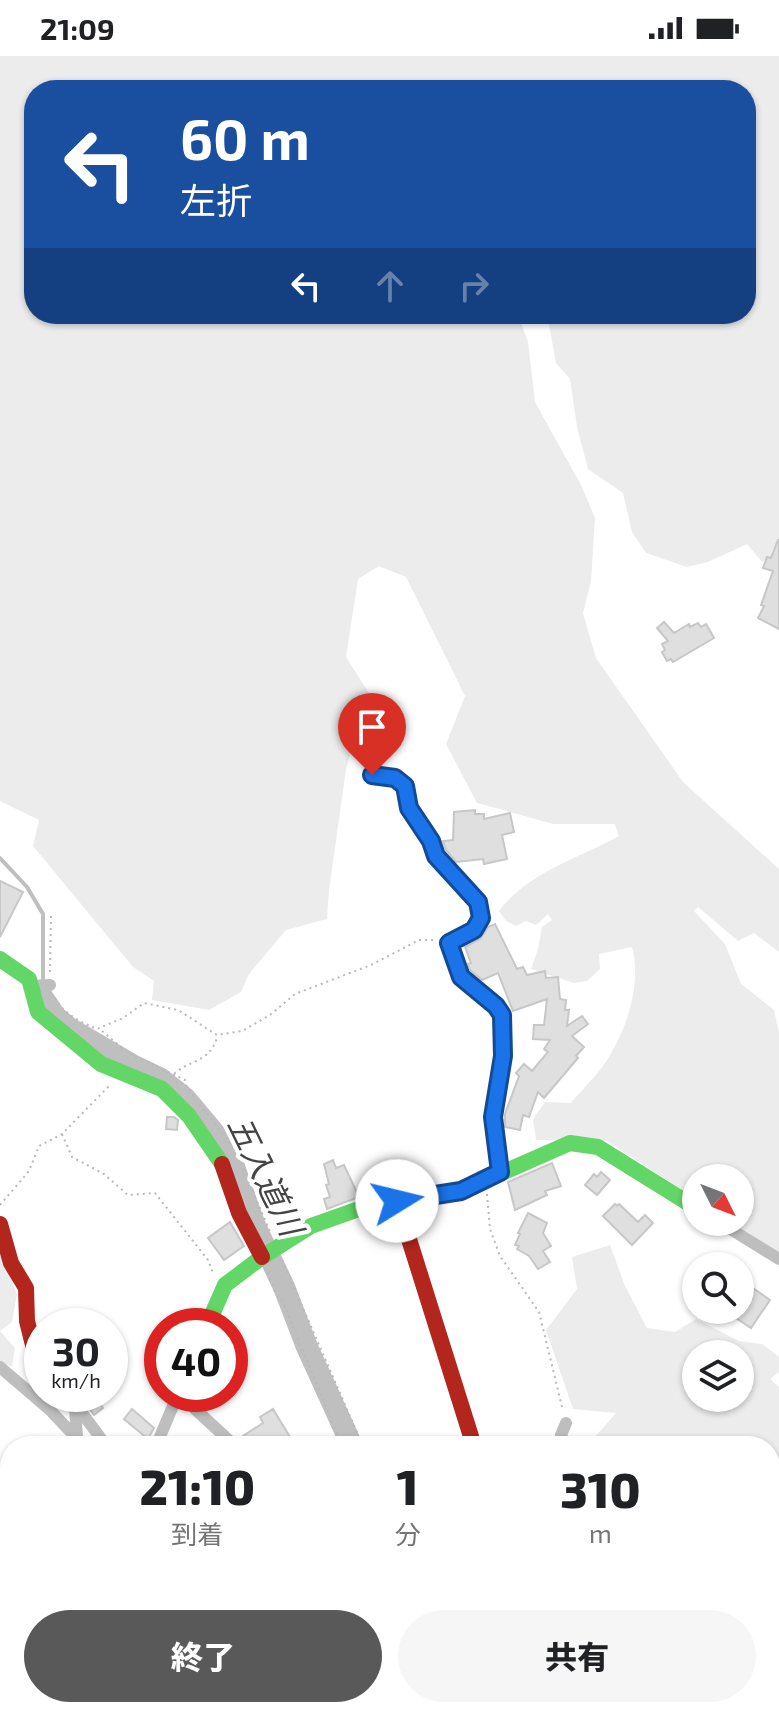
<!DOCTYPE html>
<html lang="ja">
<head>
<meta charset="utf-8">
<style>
	:root { --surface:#fff; --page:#f6f6f6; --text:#202124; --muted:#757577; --accent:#595959 }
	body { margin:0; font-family:"Exo 2","Noto Sans JP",sans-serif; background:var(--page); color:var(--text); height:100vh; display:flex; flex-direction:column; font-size:30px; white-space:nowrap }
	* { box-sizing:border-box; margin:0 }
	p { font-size:26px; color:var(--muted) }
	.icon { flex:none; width:44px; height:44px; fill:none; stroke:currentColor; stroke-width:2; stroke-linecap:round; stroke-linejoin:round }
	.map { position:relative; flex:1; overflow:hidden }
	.panel { position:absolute; left:0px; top:1380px; width:780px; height:282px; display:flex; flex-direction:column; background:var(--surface); border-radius:32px 32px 0 0; box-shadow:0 2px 6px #0004 }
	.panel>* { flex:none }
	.guide { position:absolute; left:24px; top:24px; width:732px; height:244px; border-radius:32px; box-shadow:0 2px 6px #0004; background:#1a4fa0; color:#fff; overflow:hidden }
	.needle { width:52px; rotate:132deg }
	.buttons { position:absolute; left:682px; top:1108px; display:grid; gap:16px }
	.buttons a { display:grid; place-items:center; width:72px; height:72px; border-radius:50%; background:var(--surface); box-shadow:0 2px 6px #0004; font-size:40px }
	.speed { position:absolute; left:24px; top:1252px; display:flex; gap:16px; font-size:40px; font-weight:700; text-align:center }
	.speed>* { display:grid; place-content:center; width:104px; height:104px; border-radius:50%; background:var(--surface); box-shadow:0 2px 6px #0004; line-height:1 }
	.speed small { font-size:20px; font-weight:400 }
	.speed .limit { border:12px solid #d22; background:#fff; color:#111 }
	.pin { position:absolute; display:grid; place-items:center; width:68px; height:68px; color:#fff; margin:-82px -34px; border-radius:50% 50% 50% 0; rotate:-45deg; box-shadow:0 0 8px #0007 }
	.pin .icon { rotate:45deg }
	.me { position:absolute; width:88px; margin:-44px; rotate:81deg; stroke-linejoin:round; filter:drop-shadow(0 0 6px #0008) }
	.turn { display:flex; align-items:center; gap:28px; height:168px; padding:0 24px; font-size:36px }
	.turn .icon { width:104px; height:104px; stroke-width:2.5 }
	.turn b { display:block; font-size:56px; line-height:68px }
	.lanes { display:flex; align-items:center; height:76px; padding:0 24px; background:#0003; justify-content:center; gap:40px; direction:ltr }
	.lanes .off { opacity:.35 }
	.eta { display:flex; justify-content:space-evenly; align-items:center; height:136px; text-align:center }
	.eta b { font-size:48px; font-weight:800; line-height:56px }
	.primary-button { display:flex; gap:16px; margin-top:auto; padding:16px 24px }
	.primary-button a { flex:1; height:92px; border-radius:48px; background:var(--accent); color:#fff; font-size:32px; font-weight:800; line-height:92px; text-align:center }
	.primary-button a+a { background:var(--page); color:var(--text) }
	.status { display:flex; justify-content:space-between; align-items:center; height:56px; padding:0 40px; background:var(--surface); direction:ltr }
	.status svg { height:22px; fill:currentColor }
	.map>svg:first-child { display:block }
	.green { fill:#ececec; fill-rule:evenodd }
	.water { fill:#bfbfbf }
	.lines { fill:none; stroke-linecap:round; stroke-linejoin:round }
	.stream { stroke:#bfbfbf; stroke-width:4 }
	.river { stroke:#bfbfbf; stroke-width:22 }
	.building { fill:#dfdfdf; stroke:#c7c7c7; stroke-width:2 }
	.path { stroke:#b9b9b9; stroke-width:2; stroke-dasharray:2 4; stroke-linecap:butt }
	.street { stroke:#bebebe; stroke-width:12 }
	.fast { stroke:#63d668; stroke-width:16 }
	.jam { stroke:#b3261e; stroke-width:16 }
	.route-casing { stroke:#114b97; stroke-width:20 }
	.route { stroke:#1a73e8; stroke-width:14 }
	.labels { text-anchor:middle; stroke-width:8; stroke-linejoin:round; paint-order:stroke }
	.water-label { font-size:32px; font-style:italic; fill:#444; stroke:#fff }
</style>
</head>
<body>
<div class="status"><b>21:09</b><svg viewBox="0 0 49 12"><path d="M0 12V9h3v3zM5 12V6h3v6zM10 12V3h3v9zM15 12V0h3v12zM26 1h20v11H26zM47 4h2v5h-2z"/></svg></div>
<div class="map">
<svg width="779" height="1661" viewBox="0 0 779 1661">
	<rect width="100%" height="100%" fill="#fff"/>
	<path class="green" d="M 0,0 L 779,0 L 779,502 L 771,500 L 762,506 L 747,488 L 708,506 L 687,511 L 646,497 L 632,476 L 623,437 L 588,413 L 577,371 L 570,323 L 556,307 L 547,258 L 746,258 L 746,34 L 34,34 L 34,258 L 518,258 L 528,286 L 535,346 L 582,431 L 595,462 L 591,525 L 583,557 L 596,602 L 683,726 L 779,813 L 779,896 L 754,877 L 738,885 L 698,851 L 694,855 L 725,888 L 741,928 L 774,954 L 779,976 L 779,1197 L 731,1166 L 740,1166 L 740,1122 L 696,1122 L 696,1143 L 607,1085 L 536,1084 L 533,1063 L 545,1046 L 571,1047 C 582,1033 597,1020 607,1004 C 627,973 642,927 632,891 L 599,898 L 600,913 L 587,925 L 574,927 L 531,913 L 538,893 L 542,871 L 552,864 L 548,858 L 536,869 L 526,865 L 516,870 L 506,865 L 499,855 C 527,817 579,802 619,780 L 615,768 L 553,768 L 477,747 L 446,688 L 465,640 L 406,521 L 379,510 L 358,523 L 346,601 L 369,637 L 346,713 L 329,834 L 327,863 L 286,874 L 249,918 L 241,936 L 209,954 L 152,944 L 154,925 L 133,911 L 33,790 L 39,764 L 0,745 Z
		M 610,1189 L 625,1230 L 647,1272 L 675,1276 L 696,1263 L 739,1285 L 762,1288 L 779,1301 L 779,1316 L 770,1323 L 779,1331 L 779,1449 L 770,1450 L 770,1390 L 602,1390 L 595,1381 L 616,1357 L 573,1353 L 546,1274 L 577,1233 L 572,1201 ZM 740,1298 L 740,1342 L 696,1342 L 696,1298 Z
		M 0,1197 L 17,1238 L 12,1266 L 0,1275 L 15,1292 L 12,1311 L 0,1306 Z
		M 770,1619 L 779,1620 L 779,1652 L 770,1652 Z
		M 146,1652 L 373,1652 L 373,1661 L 149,1661 L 144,1656 Z"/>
	<path class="water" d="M 0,1512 L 10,1518 L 10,1577 L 0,1576 Z"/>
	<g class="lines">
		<path class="stream" d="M 0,802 L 27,831 L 43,858 L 43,942"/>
		<path class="river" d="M 43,942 L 55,960 L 69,972 L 134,1010 L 161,1023 L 185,1042 L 216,1079 L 233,1108 L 255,1170 L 284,1231 L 307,1291 L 352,1390
			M 500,1652 L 505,1661"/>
	</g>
	<path class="building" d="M 778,484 L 779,484 L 779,573 L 758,562 L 764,550 L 761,549 L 773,515 L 763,512 L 767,501 L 771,502 Z
		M 664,566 L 674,577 L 689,568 L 690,571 L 698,567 L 701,571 L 706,568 L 714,582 L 673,606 L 671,603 L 667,605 L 662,596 L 665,594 L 662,588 L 668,585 L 657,572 Z
		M 475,754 L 475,758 L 484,758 L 484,763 L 510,757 L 514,776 L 502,779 L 507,803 L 484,808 L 483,803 L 456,806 L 446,794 L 443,785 L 453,784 L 454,756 Z
		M 0,825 L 23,836 L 0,881 Z
		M 495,868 L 517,913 L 523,911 L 527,919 L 545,915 L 546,922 L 558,921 L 560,943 L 566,944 L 565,954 L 569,954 L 567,970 L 582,960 L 588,968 L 572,980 L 584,991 L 576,1000 L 578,1002 L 544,1042 L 538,1036 L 529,1061 L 523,1059 L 520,1074 L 505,1071 L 505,1058 L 519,1020 L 516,1017 L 524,1008 L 532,1015 L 548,996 L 544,993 L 550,984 L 533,983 L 534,969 L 544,969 L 547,943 L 513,955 L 498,917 L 482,924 L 470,914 L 468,908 L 471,907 L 465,891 L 480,883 L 488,871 Z
		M 167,1061 L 174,1061 L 178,1064 L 177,1074 L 166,1073 Z
		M 333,1104 L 336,1112 L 344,1109 L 359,1141 L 327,1153 L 324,1143 L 330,1141 L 326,1129 L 329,1128 L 324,1108 Z
		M 552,1107 L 561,1130 L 545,1135 L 547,1139 L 515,1154 L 508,1126 Z
		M 601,1116 L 610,1124 L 597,1139 L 585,1129 L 594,1118 L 597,1121 Z
		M 615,1148 L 617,1150 L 619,1148 L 638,1166 L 645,1159 L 653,1167 L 632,1189 L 603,1160 Z
		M 528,1157 L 547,1167 L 543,1177 L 551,1190 L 543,1195 L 550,1206 L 538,1213 L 529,1200 L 517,1193 L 519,1190 L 515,1189 L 520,1178 L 518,1177 Z
		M 230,1166 L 244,1190 L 224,1204 L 208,1182 Z
		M 753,1232 L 770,1244 L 751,1272 L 724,1254 L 740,1254 Z
		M 95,1341 L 103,1352 L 94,1359 L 86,1348 Z
		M 132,1353 L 154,1372 L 148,1383 L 124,1363 Z
		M 273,1353 L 293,1386 L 287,1390 L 244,1390 L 243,1380 L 263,1367 L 260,1361 Z
		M 0,1467 L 10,1476 L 10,1486 L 0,1482 Z"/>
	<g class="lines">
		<path class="path" d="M 50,916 L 51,859
			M 55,942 C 64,958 80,966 97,973 L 123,962 L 144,947 L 178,954 L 217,979 L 242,975 L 270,959 L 295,938 L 371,909 L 419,884 L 437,884
			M 102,975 L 128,997 L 185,1024 L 187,1032 L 236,1095 L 270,1176
			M 170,1022 C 186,1003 208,1009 217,982
			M 62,1078 L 72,1101 L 104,1118 L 128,1139 L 155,1137 L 208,1204 L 214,1219
			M 487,1138 L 490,1173 L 500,1200 L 539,1256 L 563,1355
			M 0,1149 L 29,1115 L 39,1090 L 62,1078 L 111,1028
			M 282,1204 L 363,1390
			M 268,1217 L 274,1234 L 283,1246 L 342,1390
			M 511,1652 L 516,1661"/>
		<path class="street" d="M 31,930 L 50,929
			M 719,1166 L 779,1203
			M 0,1311 L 50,1354 L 84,1390
			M 69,1338 L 75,1352 L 77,1381
			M 186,1338 L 195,1353 L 235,1390
			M 75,1352 L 79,1353 L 102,1384 L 109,1390
			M 156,1390 L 178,1338
			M 566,1390 L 561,1379 L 566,1367
			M 0,1446 L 10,1438
			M 0,1491 L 10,1497
			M 70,1652 L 72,1661
			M 85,1652 L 102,1659 L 113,1657 L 115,1652
			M 482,1652 L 489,1661
			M 555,1652 L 558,1661
			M 682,1652 L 686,1661
			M 61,1661 L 63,1652"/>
		<path class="fast" d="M 372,719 L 395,722 L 405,730 L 409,752 L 431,785 L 436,800 L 478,846 L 481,862 L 474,874 L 449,887 L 461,921 L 496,950 L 502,959 L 503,1000 L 493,1061 L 500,1116
			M 0,903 L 29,923 L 38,956 L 101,1008 L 162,1033 L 189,1060 L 222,1108
			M 207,1270 L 225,1229 L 262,1201 L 311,1170 L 370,1149 L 461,1135 L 570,1087 L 598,1091 L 696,1152"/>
		<path class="jam" d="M 222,1108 L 239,1157 L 262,1201
			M 397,1145 L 474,1390
			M 0,1168 L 11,1207 L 26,1232 L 27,1265 L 34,1293 L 42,1303"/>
	</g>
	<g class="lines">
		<g class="route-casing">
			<path id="route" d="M 372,719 L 395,722 L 405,730 L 409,752 L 431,785 L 436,800 L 478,846 L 481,862 L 474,874 L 449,887 L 461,921 L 496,950 L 502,959 L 503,1000 L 493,1061 L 500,1116 L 461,1135 L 397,1145"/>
		</g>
		<use href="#route" class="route"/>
	</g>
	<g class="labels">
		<g class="water-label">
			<text transform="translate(265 1120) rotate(64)" y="11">五入道川</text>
		</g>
	</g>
</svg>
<div class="buttons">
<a><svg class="needle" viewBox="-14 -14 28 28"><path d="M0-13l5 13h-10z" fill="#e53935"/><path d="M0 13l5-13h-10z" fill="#757577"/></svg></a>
<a><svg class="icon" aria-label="search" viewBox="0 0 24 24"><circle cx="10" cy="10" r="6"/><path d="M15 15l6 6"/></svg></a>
<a><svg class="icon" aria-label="layers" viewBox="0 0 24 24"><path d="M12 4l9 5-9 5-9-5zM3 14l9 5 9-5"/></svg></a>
</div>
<div class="speed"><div>30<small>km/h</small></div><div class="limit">40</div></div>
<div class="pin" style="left:372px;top:719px;background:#d93025"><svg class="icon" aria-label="arrive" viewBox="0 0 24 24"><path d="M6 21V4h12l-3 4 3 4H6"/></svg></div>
<svg class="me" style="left:397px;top:1145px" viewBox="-20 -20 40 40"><circle r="19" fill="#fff"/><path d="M0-13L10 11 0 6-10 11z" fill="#1a73e8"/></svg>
<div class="guide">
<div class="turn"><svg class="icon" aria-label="left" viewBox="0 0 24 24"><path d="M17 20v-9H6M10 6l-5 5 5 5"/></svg><div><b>60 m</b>左折</div></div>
<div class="lanes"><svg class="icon" aria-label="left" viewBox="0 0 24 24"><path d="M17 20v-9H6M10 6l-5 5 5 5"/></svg><svg class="icon off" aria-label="ahead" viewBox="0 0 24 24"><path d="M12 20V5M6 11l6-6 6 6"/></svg><svg class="icon off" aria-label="right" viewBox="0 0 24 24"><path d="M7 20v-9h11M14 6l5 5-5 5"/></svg></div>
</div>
<section class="panel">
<div class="eta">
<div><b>21:10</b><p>到着</p></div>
<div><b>1</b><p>分</p></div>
<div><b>310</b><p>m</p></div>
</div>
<div class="primary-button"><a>終了</a><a>共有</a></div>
</section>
</div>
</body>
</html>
